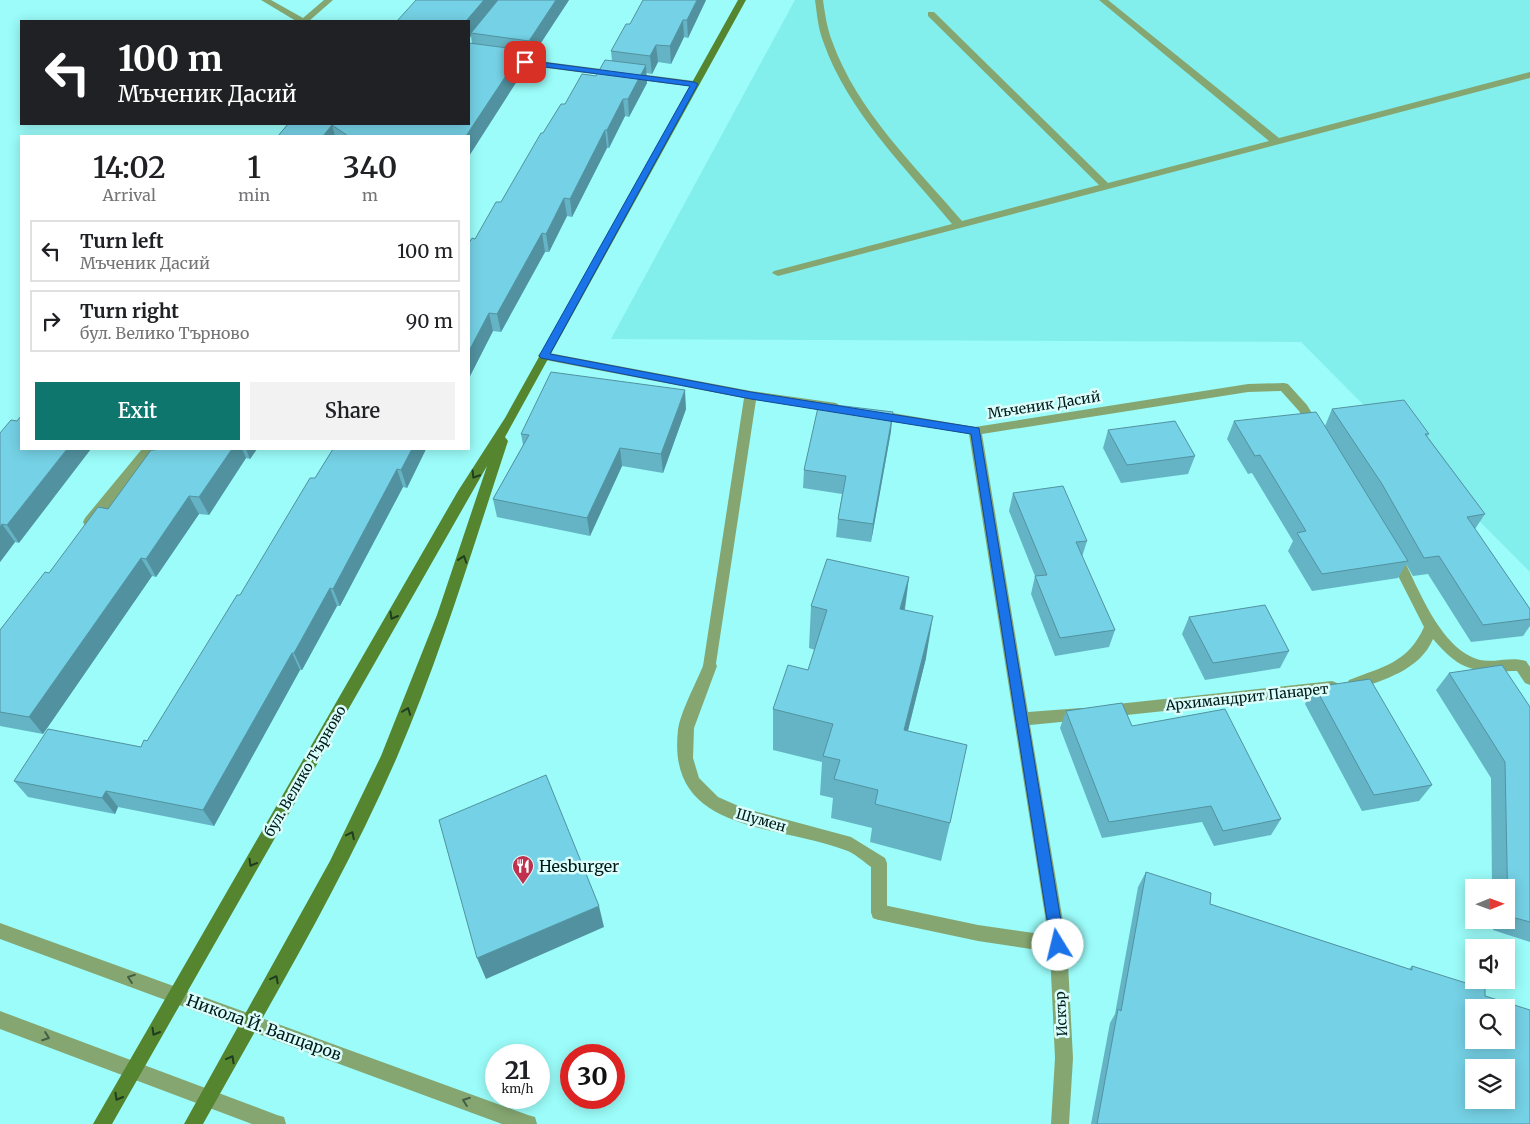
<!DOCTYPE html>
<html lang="en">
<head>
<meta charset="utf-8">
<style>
	:root { --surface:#fff; --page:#f2f2f2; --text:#202124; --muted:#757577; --line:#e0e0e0; --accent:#0f766e }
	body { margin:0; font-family:Merriweather,serif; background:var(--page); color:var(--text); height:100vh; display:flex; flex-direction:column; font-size:19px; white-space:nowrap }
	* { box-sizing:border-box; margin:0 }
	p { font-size:16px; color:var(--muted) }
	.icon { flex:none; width:28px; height:28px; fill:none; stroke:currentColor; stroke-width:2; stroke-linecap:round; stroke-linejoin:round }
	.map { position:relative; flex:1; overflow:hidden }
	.sheet { position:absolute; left:20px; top:135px; width:450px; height:315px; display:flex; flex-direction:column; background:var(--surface); border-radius:0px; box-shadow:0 2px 12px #0003 }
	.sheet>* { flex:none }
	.guide { position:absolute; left:20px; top:20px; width:450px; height:105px; border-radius:0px; box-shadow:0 2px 12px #0003; background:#202124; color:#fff; overflow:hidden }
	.needle { width:32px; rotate:89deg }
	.buttons { position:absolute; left:1465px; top:879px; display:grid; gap:10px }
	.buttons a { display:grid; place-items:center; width:50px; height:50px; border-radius:0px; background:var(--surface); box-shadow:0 2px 12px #0003; font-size:25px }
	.speed { position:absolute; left:485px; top:1044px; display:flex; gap:10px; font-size:25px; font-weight:700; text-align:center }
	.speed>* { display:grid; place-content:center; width:65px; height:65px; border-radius:50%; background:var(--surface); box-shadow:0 2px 12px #0003; line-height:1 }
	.speed small { font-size:12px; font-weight:400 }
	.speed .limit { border:8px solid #d22; background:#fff; color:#111 }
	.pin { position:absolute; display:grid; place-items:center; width:42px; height:42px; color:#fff; margin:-21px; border-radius:10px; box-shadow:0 2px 8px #0006 }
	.me { position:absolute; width:55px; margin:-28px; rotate:351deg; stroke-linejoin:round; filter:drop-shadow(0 0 4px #0008) }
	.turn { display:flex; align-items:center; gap:18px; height:105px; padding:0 15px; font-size:22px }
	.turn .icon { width:65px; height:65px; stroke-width:2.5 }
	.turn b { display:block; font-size:35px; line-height:42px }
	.eta { display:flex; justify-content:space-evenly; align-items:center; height:85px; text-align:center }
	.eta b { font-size:30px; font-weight:600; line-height:35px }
	.action { display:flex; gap:10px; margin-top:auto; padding:10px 15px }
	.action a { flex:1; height:58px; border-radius:0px; background:var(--accent); color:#fff; font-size:20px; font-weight:600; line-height:58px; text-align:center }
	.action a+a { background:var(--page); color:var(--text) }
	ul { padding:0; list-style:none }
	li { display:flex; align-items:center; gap:15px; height:62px; margin:0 10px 8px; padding:0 5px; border:2px solid var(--line); border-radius:0px }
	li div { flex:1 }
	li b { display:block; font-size:19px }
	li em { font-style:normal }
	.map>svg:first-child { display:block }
	.built { fill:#82efed }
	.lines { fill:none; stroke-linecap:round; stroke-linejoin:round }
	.service { fill:#86a671; fill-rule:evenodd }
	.minor { fill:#86a671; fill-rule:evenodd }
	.tertiary { fill:#86a671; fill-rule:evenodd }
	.secondary { fill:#568530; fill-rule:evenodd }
	.wall { fill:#65b4c5 }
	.shaded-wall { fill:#5292a0 }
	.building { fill:#75d1e5; stroke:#5292a0; fill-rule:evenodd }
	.oneway { stroke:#1e3e20 }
	.oneway2 { stroke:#435f44 }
	.route { fill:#1a73e8; stroke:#114b97 }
	.labels { text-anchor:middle; stroke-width:5; stroke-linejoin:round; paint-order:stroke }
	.street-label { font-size:14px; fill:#001817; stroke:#dafefc }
	.near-poi-label { font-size:16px; fill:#001817; stroke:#dafefc; text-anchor:start }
	.near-street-label { font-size:16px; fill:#001817; stroke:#dafefc }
</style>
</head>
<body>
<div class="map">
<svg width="1530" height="1124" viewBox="0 0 1530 1124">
	<rect width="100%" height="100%" fill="#9bfcf9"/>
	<path class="built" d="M 795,0 L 1530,0 L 1530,572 L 1301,342 L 611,339 Z"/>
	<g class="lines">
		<path class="service" d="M 815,0 L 823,0 C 825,14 827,28 832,41 C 857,111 915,166 962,221 L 1099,185 L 928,16 L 928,12 L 934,12 L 1108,183 L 1269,141 L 1099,0 L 1108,0 L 1279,138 L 1530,72 L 1530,78 L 778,276 L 772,273 L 774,271 L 952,224 C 906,168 847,111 823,41 C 818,28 817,14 815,0 Z
			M 710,660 L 715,662 L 717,666 L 694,728 L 693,758 L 699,778 L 718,797 L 743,808 L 851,837 L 885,858 L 887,863 L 887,912 L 885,918 L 879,920 L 873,918 L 871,912 L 871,867 C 863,861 854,853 845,850 C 777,824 666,834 678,730 C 680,713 696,683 703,666 L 705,662 Z"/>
		<path class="minor" d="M 261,0 L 271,0 L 303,18 L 324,0 L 333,0 L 309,21 L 296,21 Z
			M 469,52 L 694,81 L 699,84 L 694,87 L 469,58 Z
			M 544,352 L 751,391 L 836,403 L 842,407 L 836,411 L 756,400 L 715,670 L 710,672 L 705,670 L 703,666 L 744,398 L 540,359 L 538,356 L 540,353 Z
			M 1284,383 L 1288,384 L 1307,405 L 1321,428 L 1319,431 L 1311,431 L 1299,411 L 1281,391 L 1248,392 L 982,434 L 1028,712 L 1081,708 L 1086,709 L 1089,714 L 1086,719 L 1081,720 L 1030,725 L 1067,945 L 1073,1058 L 1069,1124 L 1051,1124 L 1055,1058 L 1050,952 L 978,941 L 879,920 L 873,918 L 871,912 L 873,906 L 879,904 L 978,925 L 1048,935 L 969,434 L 875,418 L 869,414 L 875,410 L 975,427 L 1248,384 Z
			M 142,449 L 155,449 L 95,526 L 85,526 L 83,522 L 85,518 Z
			M 1394,549 L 1399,550 C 1417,584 1439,649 1480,660 C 1495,663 1511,656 1526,661 L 1530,667 L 1530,685 L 1525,683 L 1517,671 C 1475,672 1462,673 1433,639 C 1420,670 1384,680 1354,690 L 1349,688 L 1347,684 L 1349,680 C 1382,667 1408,663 1424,627 L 1387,554 Z
			M 1332,681 L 1337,683 L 1339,687 L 1337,691 L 1332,693 L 1108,717 L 1103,715 L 1100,711 L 1103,707 L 1108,705 Z"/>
		<path class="tertiary" d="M 0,923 L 528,1115 L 535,1117 L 537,1124 L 502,1124 L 0,939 Z
			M 0,1011 L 277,1115 L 284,1117 L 286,1124 L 252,1124 L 0,1029 Z"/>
		<path class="secondary" d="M 738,0 L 746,0 L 505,437 L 508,441 C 473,547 441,655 397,757 C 342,884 270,1003 203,1124 L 184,1124 L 330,861 L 381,756 L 437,615 L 487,466 L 112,1124 L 93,1124 L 458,491 L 505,418 Z"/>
	</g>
	<path class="wall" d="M 416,0 L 569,0 L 531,58 L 524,57 L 526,67 L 469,156 L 469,136 L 278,136 L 288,124 L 469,124 L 472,43 L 471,36 Z
		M 706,0 L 688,38 L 684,37 L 671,64 L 658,62 L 652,74 L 646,73 L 647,83 L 629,117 L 625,116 L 609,148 L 607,148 L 572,217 L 567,216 L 549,252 L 545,252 L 501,332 L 493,331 L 469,378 L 469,243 L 475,239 L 501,202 L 543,133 L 565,104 L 612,61 L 611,51 L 630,24 Z
		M 686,409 L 663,473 L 622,466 L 590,536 L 497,517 L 493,499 L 523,445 L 521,434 Z
		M 1332,409 L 1429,434 L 1427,436 L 1485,514 L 1475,529 L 1530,609 L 1530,626 L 1523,636 L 1471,642 L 1428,574 L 1413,576 L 1406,564 L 1398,578 L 1312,591 L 1288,551 L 1293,541 L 1252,473 L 1248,474 L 1227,439 L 1234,421 L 1325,426 Z
		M 17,421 L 19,543 L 15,542 L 0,562 L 0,433 Z
		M 1108,430 L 1195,456 L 1188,474 L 1121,483 L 1103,448 Z
		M 891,431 L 871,542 L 836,537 L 838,519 L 842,494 L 803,488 L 804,470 Z
		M 156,449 L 257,449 L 250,459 L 246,458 L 209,515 L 199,514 L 156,577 L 152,576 L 43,734 L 0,726 L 0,630 L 49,573 L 108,509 Z
		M 333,449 L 426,449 L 407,488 L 403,487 L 340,606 L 337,606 L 302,670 L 300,670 L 214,826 L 118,807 L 115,814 L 28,797 L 14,781 L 141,747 L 147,741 L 315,478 Z
		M 1013,493 L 1087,541 L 1082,557 L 1115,630 L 1109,647 L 1055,656 L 1031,594 L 1035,576 L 1009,511 Z
		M 909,577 L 905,610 L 926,658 L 908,731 L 950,823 L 941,861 L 870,842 L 872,828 L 831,818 L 833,798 L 820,795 L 822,762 L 773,750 L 773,709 L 808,670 L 815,650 L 809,648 L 811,606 Z
		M 1189,617 L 1289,651 L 1280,668 L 1205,680 L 1182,634 Z
		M 1449,673 L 1530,707 L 1530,942 L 1493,930 L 1493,920 L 1506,920 L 1506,888 L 1492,888 L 1491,778 L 1436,690 Z
		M 1315,687 L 1432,785 L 1419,801 L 1362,811 L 1305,704 Z
		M 1066,711 L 1132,726 L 1281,819 L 1271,835 L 1214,846 L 1202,822 L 1102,838 L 1060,728 Z
		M 1146,872 L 1210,904 L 1409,969 L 1412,966 L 1485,996 L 1530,1124 L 1091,1124 L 1110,1023 L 1115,1014 L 1138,887 Z"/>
	<path class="shaded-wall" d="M 484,0 L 501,0 L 471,33 L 471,36 L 469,39 L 469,21 L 466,21 Z
		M 556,0 L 569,0 L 531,58 L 529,41 Z
		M 697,0 L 706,0 L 688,38 L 687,20 Z
		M 683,20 L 684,37 L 671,64 L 670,46 Z
		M 656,45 L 658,62 L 652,74 L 650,56 Z
		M 523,50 L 526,67 L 469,156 L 469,136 L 466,136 Z
		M 646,65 L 647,83 L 629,117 L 628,99 Z
		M 623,99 L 625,116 L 609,148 L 607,130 Z
		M 332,125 L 335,136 L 323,136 Z
		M 605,130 L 607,148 L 572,217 L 570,199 Z
		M 564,198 L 567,216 L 549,252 L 546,234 Z
		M 542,233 L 545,252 L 501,332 L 497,314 Z
		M 489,313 L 493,331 L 469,378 L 469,351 Z
		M 685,390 L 686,409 L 663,473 L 661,454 Z
		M 893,412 L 891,431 L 871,542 L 873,524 Z
		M 620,448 L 622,466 L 590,536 L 587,518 Z
		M 67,449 L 91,449 L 19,543 L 7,525 Z
		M 232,449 L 242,449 L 246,458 L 209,515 L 199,497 Z
		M 246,449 L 257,449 L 250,459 Z
		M 412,449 L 426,449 L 407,488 L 401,470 Z
		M 397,469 L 403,487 L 340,606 L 333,589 Z
		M 189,496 L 199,514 L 156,577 L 146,559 Z
		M 2,524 L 15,542 L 0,562 L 0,527 Z
		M 141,558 L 152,576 L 43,734 L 29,717 Z
		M 909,577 L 903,619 L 900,609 Z
		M 330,588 L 337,606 L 302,670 L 294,653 Z
		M 933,616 L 926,658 L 898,770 L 904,730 Z
		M 292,653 L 300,670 L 214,826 L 203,810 Z
		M 106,791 L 118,807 L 115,814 L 102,798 Z
		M 599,906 L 604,927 L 486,979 L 477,958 Z"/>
	<path class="building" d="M 416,0 L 484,0 L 466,21 L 397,21 Z
		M 498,0 L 556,0 L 529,41 L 471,33 Z
		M 643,0 L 697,0 L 687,20 L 683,20 L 670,46 L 656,45 L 650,56 L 611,51 L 626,24 L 630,24 Z
		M 469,43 L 523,50 L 466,136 L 348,136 L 332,125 L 323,136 L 278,136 L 288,124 L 469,124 Z
		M 605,60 L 646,65 L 628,99 L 623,99 L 607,130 L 605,130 L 570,199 L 564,198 L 546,234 L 542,233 L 497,314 L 489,313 L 469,351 L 469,243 L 472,238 L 475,239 L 496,202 L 501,202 L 541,133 L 543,133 L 561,104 L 565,104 L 582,74 L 596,76 Z
		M 551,372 L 685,390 L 661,454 L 620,448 L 587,518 L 493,499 L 529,435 L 521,434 Z
		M 1404,400 L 1429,434 L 1425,434 L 1485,514 L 1467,517 L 1530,609 L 1530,619 L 1483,625 L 1439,556 L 1424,558 L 1382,484 L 1332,409 Z
		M 819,403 L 893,412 L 873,524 L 838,519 L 846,476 L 804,470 Z
		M 1316,412 L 1318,415 L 1408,561 L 1322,574 L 1297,533 L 1306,531 L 1260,455 L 1255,456 L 1234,421 Z
		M 21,416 L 21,449 L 67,449 L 7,525 L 2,524 L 0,527 L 0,433 L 11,420 L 17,421 Z
		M 1175,421 L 1195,456 L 1127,465 L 1108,430 Z
		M 156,449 L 232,449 L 199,497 L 189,496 L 146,559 L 141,558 L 29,717 L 0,712 L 0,630 L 45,572 L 49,573 L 98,507 L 108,509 L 151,450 L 155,450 Z
		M 333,449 L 412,449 L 401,470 L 397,469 L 333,589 L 330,588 L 294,653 L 292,653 L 203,810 L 106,791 L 102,798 L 14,781 L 48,729 L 141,747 L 144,740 L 147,741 L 237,595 L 240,595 L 310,478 L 315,478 Z
		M 1063,486 L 1087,541 L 1076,542 L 1115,630 L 1060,638 L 1035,576 L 1047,575 L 1013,493 Z
		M 827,559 L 909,577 L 900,609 L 933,616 L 904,730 L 967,745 L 950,823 L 875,804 L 878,790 L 834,779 L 840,760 L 823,756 L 833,724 L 773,709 L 788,665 L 808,670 L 827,610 L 811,606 Z
		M 1265,605 L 1289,651 L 1213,663 L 1189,617 Z
		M 1502,665 L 1530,707 L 1530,922 L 1508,916 L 1505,762 L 1449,673 Z
		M 1370,679 L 1432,785 L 1374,795 L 1315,687 Z
		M 1122,703 L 1132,726 L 1225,709 L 1281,819 L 1223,831 L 1211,806 L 1109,822 L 1066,711 Z
		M 546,775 L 599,906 L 477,958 L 439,820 Z
		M 1146,872 L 1211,893 L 1210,904 L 1412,970 L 1412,966 L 1485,989 L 1485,996 L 1530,1010 L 1530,1124 L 1097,1124 L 1118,1009 L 1121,1011 ZM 1474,1008 L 1506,1008 L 1506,1040 L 1474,1040 ZM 1474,1068 L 1506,1068 L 1506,1100 L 1474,1100 Z"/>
	<defs><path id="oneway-chevron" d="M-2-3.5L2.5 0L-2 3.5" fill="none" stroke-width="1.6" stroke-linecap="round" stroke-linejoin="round" transform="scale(1.25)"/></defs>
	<g class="oneway">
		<use href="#oneway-chevron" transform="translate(475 475) rotate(122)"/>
		<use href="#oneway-chevron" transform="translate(463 559) rotate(-71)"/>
		<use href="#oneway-chevron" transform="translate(393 616) rotate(120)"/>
		<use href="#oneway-chevron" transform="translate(407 711) rotate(-69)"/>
		<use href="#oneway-chevron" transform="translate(351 835) rotate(-64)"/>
		<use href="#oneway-chevron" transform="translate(252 863) rotate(120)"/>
		<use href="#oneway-chevron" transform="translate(275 979) rotate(-62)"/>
		<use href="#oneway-chevron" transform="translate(155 1032) rotate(120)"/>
		<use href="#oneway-chevron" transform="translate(231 1059) rotate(-61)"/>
		<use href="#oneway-chevron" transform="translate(118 1097) rotate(120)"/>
	</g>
	<g class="oneway2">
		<use href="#oneway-chevron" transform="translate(131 978) rotate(-160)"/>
		<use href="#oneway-chevron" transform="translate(46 1037) rotate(20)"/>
		<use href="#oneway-chevron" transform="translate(466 1101) rotate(-160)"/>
	</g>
	<path class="route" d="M 525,60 L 694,82 L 698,84 L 550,354 L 751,392 L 979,428 L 1065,945 L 1063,949 L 1058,951 L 1053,949 L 1051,945 L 971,434 L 751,399 L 541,358 L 539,356 L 690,86 L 522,64 L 521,62 Z"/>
	<defs>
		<g id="restaurant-pin" transform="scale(1.125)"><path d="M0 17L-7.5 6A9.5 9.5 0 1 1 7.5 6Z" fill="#c0304f" stroke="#dafefc"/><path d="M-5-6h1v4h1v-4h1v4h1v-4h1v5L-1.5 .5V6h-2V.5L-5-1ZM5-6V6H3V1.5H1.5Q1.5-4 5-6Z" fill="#fff"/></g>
	</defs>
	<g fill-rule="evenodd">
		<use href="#restaurant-pin" x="523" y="866"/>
	</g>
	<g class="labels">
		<g class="street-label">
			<text transform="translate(1044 405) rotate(-9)" y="5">Мъченик Дасий</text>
			<text transform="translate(1247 697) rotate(-6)" y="5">Архимандрит Панарет</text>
			<text transform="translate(305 771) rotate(-60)" y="5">бул. Велико Търново</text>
			<text transform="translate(761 820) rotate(16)" y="5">Шумен</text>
			<text transform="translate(1061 1014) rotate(-93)" y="5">Искър</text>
		</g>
		<g class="near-poi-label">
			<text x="539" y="872">Hesburger</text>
		</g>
		<g class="near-street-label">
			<text transform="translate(264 1027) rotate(20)" y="6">Никола Й. Вапцаров</text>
		</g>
	</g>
</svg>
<div class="buttons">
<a><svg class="needle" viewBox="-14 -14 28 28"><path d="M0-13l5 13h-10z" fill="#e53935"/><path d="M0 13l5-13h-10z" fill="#757577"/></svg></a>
<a><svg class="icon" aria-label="sound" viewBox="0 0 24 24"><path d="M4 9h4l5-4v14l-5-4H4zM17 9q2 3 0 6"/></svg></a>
<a><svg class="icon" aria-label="search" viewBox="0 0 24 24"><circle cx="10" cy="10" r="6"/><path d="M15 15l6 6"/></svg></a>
<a><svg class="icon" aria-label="layers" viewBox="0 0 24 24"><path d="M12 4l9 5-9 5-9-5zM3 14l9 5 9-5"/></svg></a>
</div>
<div class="speed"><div>21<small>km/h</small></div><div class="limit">30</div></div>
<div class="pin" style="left:525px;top:62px;background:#d93025"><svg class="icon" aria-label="arrive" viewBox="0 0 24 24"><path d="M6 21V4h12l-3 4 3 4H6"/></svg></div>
<svg class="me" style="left:1058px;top:945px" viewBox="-20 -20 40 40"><circle r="19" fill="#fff"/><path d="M0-13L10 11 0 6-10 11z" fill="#1a73e8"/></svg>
<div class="guide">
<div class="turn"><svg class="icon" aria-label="left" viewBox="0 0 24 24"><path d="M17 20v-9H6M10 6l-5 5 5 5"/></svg><div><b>100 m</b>Мъченик Дасий</div></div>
</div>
<section class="sheet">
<div class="eta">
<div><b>14:02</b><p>Arrival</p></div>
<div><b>1</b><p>min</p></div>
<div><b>340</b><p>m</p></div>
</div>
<ul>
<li><svg class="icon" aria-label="left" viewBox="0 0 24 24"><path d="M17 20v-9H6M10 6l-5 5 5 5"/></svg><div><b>Turn left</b><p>Мъченик Дасий</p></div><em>100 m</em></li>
<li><svg class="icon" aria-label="right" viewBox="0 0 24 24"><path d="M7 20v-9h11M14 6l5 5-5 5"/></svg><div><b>Turn right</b><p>бул. Велико Търново</p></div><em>90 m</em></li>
</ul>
<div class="action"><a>Exit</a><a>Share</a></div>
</section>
</div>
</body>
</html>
